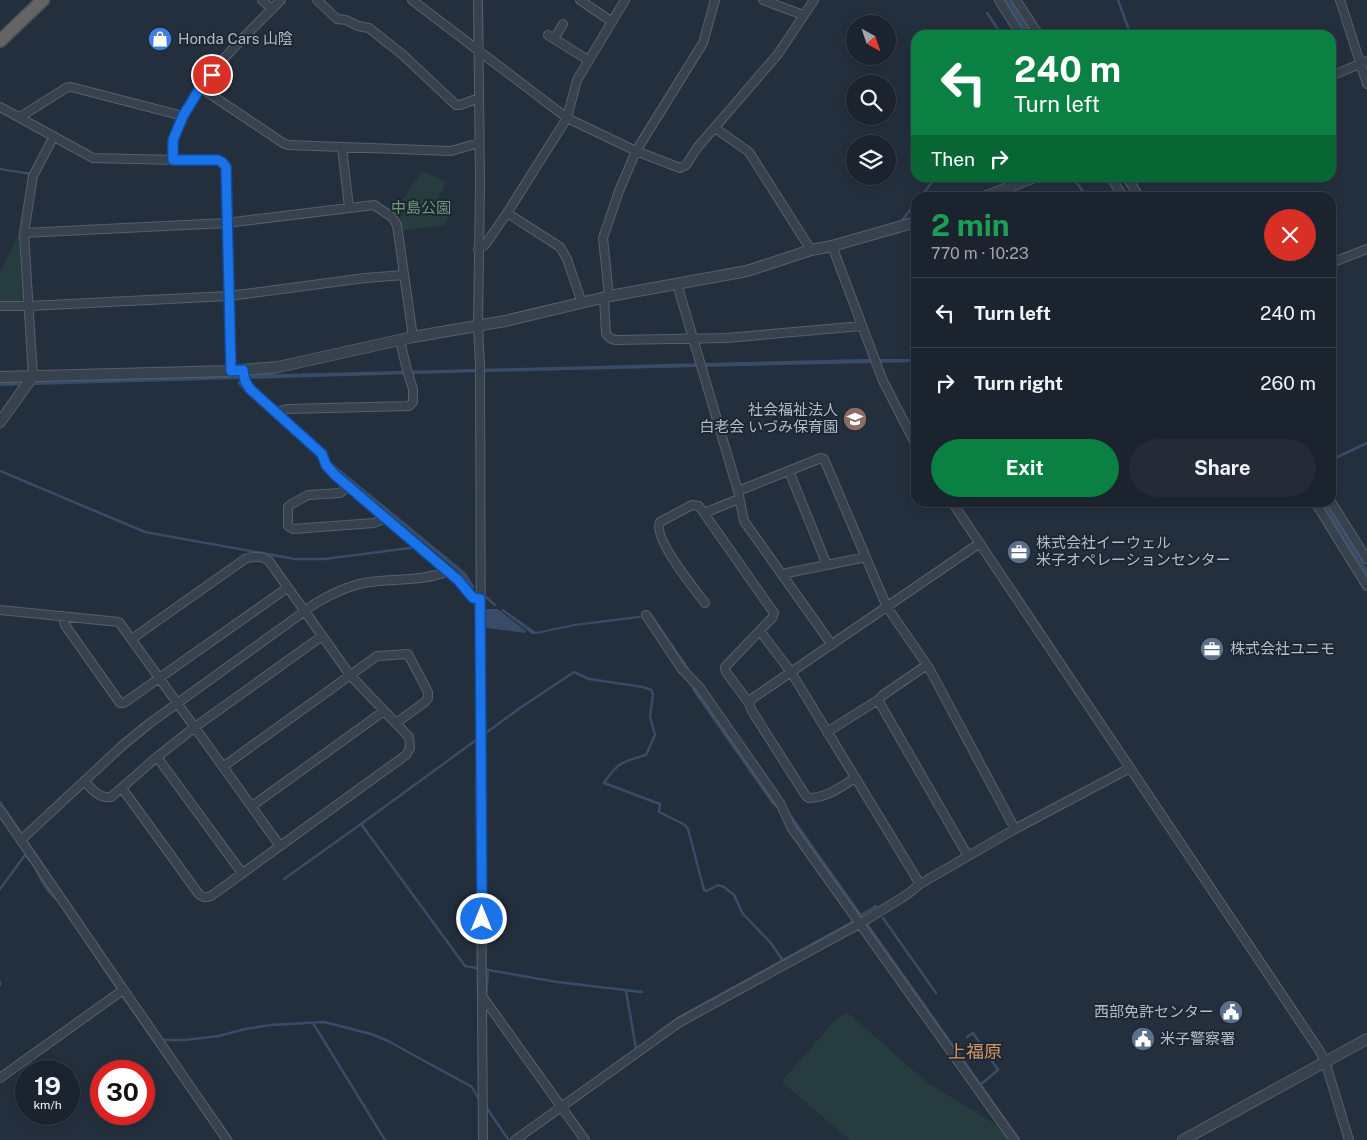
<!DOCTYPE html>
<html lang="en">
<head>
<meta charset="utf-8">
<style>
	:root { --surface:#1b232e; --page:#242b36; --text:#f1f3f6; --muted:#a0a4aa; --line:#39404a; --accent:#0b8043 }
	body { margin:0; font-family:"Public Sans","Noto Sans JP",sans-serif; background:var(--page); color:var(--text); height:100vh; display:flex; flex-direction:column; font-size:19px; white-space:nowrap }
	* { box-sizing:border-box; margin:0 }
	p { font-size:16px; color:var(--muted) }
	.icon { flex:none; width:28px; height:28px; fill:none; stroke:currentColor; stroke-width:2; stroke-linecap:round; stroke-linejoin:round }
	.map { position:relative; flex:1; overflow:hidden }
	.panel { position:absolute; left:911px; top:192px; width:425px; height:315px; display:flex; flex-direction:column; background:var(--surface); border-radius:15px; box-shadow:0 2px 12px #0003,0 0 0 1px var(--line) }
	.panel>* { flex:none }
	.banner { position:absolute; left:911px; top:30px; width:425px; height:152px; border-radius:15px; box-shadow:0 2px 12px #0003,0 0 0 1px var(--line); background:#0b8043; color:#fff; overflow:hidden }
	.needle { width:32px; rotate:140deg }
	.fabs { position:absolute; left:846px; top:15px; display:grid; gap:10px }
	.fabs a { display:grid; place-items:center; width:50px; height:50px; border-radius:50%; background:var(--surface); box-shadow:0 2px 12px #0003,0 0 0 1px var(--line); font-size:25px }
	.speed { position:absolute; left:15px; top:1060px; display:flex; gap:10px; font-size:25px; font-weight:700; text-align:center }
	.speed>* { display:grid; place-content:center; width:65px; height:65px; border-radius:50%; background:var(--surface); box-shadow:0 2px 12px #0003,0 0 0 1px var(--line); line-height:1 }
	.speed small { font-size:12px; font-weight:400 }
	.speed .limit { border:8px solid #d22; background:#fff; color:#111 }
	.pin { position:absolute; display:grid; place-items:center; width:42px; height:42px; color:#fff; margin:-21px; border:2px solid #fff; border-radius:50%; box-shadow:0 1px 5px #0007 }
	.me { position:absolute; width:55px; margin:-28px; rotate:0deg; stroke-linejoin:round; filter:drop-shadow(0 0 4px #0008) }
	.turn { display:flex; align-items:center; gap:18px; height:105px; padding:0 20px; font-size:22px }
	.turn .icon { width:65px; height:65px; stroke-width:2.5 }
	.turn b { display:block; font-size:35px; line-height:42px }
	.then { display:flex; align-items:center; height:48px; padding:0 20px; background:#0003; gap:10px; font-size:19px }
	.round { display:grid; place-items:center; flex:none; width:52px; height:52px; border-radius:26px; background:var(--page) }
	.headline { display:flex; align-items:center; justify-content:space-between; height:85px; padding:0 20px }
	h1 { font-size:30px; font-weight:700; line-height:38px; color:#1e9e55 }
	.primary-button { display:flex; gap:10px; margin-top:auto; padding:10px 20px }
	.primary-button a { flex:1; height:58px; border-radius:30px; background:var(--accent); color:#fff; font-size:20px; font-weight:700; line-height:58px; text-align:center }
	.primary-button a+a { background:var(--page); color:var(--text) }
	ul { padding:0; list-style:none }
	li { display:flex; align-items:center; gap:15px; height:70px; padding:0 20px; border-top:1px solid var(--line) }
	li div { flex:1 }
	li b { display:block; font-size:19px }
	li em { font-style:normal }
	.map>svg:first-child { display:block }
	.green { fill:#263c3f }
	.water { fill:#394c67 }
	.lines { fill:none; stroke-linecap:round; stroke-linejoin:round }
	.stream { stroke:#394c67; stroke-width:2.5 }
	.minor-casing { stroke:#565f6c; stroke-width:10 }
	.tertiary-casing { stroke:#565f6c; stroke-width:12 }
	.trunk-casing { stroke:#434c59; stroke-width:15 }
	.minor { stroke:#38414e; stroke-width:8 }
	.tertiary { stroke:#38414e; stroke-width:10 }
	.trunk { stroke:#656462; stroke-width:12 }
	.route-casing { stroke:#114b97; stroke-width:12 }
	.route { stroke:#1a73e8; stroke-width:9 }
	.labels { text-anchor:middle; stroke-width:4; stroke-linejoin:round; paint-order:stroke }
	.poi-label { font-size:15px; fill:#b4bcc9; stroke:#1d2633; text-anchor:start }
	.park-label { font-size:15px; fill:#6b9a76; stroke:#1d2633 }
	.quarter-label { font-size:18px; fill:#d59563; stroke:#1d2633 }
</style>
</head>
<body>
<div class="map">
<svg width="1367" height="1140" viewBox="0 0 1367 1140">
	<rect width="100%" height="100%" fill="#242f3e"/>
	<path class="green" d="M 422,171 L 446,182 L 438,198 L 454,206 L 445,225 L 402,231 L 400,217 L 394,213 Z
		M 20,230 L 24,297 L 20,302 L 0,302 L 0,273 Z
		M 846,1013 L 852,1016 L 926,1082 L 1002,1128 L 1010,1140 L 850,1140 L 783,1083 L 783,1080 L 836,1019 Z"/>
	<path class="water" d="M 1004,0 L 1011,0 L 1035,35 L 1026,35 Z
		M 862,359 L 916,359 L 916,362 L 484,372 L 0,386 L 0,382 L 265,373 L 283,374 Z
		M 240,381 C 252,400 272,412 289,427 C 303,440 314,454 331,462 L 465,572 L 475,587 L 472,589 L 459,572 L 329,464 C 312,456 301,441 287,428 C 271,412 250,401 237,382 Z
		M 1319,503 L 1326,503 L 1367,568 L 1367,579 Z
		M 486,609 L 498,609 L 526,631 L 525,633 L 486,628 Z
		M 503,609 L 536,632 L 574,624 L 637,616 L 640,616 L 641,618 L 575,626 L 536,634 L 532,634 L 501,610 Z
		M 650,614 L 652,614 L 689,668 L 697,689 L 776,802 L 793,817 L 1021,1140 L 1018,1140 L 864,926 L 655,1035 L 654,1034 L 677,1017 L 859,917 L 790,819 L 772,804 L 693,691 L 686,670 Z"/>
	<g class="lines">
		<path class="stream" d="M 1118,0 L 1130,33 L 1140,31 L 1141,35
			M 987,13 L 1002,35
			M 0,169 L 31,174
			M 1073,178 L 1088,198
			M 1132,178 L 1145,198
			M 920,198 L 935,178
			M 901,222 L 916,202
			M 1331,460 L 1367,443
			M 0,471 L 145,532 L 295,559 L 324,559 L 418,547
			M 486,597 L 495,605
			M 0,802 L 126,987
			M 361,824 L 520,708 L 574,672 L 589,679 L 643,687 L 651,690 L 653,694 L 650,717 L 655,735 L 646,755 C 622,762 618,762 604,783 L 660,804 L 659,812 L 685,825 L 688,829 L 704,890 L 707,891 L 718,885 L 724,887 L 734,895 L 743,914 L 771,943 L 783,961
			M 26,855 L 31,862
			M 36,869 C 41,881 49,894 60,902
			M 284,879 L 361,824 L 465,966 L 557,982 L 642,992
			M 0,889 L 25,855
			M 861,915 L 876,906
			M 883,918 L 936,993
			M 72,921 L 119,991
			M 0,982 L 0,985
			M 626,991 L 636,1048
			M 121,994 L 212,1124
			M 486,998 L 488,970
			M 313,1023 L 385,1140
			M 967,1037 L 973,1033 L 998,1070 L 980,1085
			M 161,1040 L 185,1040 L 219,1036 L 245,1029 L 271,1025 L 324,1022 L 371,1034 L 388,1041 L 472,1087 L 478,1098
			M 201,1096 L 232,1140
			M 486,1107 L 508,1139
			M 541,1126 L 562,1111"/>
		<g class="minor-casing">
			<path id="minor" d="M 262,0 L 272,9
				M 317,0 L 337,19 L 346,20 L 358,26 L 369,28 L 403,55 L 456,105 L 460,105 L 479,98
				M 412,0 L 567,118 L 636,151 L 680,168 L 686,165 L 697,148 L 778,54 L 814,0
				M 478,0 L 480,182 L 478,326 L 480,365 L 481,691 L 480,734 L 483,1140
				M 580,0 L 611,21
				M 763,0 L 803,15
				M 999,0 L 1021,35
				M 1016,0 L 1039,35
				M 1340,0 L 1367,84
				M 548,35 L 588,60
				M 554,39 L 563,24
				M 1331,76 L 1367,61
				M 201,88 L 283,143 L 288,145 L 451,151 L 479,143
				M 0,107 L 93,158 L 218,161 L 222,162 L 226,167 L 231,371
				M 20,117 L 66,88 L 71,87 L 183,116
				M 715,128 L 749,152 L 811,250
				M 342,148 L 349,207
				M 173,160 C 173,154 172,146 173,140 C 174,134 179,129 181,123 C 198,79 248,33 281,0
				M 1111,178 L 1124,198
				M 1127,178 L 1140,198
				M 507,213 L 560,247 L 567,259 L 582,303
				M 24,233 L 226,223 L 374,205 L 392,217 L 397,225 L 413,337
				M 832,246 L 883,381 L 916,445
				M 478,249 L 485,245 L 507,213 L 567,118 L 577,80 L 625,0
				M 1331,263 L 1367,249
				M 677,284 L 738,491 L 744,521 L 832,645
				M 609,296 L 603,238 L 619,191 L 636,151 L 703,43 L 715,0
				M 604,298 L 606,334 L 610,338 L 615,340 L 726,338 L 862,326
				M 0,306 L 29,306 L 229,296 L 365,278 L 404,275
				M 243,370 L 245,381 L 250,389 L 322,454 L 326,465 L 335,475 L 459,580 L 473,598 L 480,599
				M 33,376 L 24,233 L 33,176 L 54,136
				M 276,412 L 287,409 L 409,406 L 413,402 L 413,389 L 407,370 L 400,341
				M 789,471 L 827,565
				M 349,486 L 340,493 L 308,495 L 290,505 L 288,507 L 288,526 L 293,529 L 374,523 L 386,518
				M 738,491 L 821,458 L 824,459 L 887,607 L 929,668 L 1015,829
				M 952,502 L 1319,1050 L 1325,1061 L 1349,1140
				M 1315,502 L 1367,586
				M 1331,502 L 1367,559
				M 704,513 L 739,499
				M 782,574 L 866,557
				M 705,603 C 695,590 652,537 660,522 L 692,505 L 699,506 L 774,613 L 772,618 L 725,667 L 726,672 L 749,703
				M 0,610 L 119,622 L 280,846
				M 646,615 L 681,668 L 700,688 L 780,803 L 791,827 L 1014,1140
				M 63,616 L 65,625 L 120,703 L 124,703 L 287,588
				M 760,631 L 791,672 L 920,884
				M 927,665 L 883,695 L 878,700 L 968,856
				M 827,732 L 878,700
				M 157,757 L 242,873
				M 224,766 L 377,656 L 408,654 L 428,692 L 428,698 L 425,702 L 396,723
				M 855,778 C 841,787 826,798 809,798 L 806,796 L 752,711 L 749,703 L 753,698 L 980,543
				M 84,781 C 92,789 99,799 111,797 L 157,757 L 195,727 L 322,636
				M 122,788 L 198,893 C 203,898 205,898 211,896 L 406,755 L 410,748 L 409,737 L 350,675 L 269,561 C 262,556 253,556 245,559 L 133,638
				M 252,806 L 384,711
				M 0,810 L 227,1140
				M 21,840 L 123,745 L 150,723 L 316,603 C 333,593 351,584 371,582 C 399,578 421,582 448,571
				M 482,996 L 585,1140
				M 0,1078 L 123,990
				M 515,1140 L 680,1022 L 861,923 L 908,894 L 920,884 L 1015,829 L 1130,768"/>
		</g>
		<g class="tertiary-casing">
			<path id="tertiary" d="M 982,198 L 1032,178
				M 0,377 L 231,371 L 278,367 L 413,337 L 505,321 L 610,296 L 747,271 L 811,250 L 832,246 L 916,222
				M 0,422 L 33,376
				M 1183,1140 L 1367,1039"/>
		</g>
		<g class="trunk-casing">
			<path id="trunk" d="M 0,41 L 43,0"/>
		</g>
		<use href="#minor" class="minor"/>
		<use href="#tertiary" class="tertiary"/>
		<use href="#trunk" class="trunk"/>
	</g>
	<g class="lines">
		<g class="route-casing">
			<path id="route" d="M 212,75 L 200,88 L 183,116 L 173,140 L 173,160 L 218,160 L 222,162 L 226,167 L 231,371 L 243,370 L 245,381 L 250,389 L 322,454 L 326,465 L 335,475 L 458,580 L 473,598 L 480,599 C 481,705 481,812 482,919"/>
		</g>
		<use href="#route" class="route"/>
	</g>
	<defs>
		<g id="shop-disc" transform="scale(1.25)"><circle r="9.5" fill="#3f7fe0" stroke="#1d2633"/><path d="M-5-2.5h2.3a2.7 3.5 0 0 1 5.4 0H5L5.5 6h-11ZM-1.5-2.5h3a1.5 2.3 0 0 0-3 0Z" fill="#fff"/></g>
		<g id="school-disc" transform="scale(1.25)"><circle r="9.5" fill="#8d6e63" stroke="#1d2633"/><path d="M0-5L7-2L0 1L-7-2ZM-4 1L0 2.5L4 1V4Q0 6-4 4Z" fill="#fff"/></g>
		<g id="office-disc" transform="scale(1.25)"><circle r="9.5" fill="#5c6f8a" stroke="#1d2633"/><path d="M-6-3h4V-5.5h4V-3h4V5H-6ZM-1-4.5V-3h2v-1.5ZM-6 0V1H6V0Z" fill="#fff"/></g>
		<g id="civic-disc" transform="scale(1.25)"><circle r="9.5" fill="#5c6f8a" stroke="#1d2633"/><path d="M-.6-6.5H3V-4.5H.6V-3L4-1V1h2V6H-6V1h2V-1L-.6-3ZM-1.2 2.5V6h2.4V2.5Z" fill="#fff"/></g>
	</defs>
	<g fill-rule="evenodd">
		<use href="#shop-disc" x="160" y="39"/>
		<use href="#school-disc" x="855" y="419"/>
		<use href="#office-disc" x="1019" y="552"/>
		<use href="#office-disc" x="1212" y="649"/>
		<use href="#civic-disc" x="1231" y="1012"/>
		<use href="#civic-disc" x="1143" y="1039"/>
	</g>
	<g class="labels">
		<g class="poi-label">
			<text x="178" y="44">Honda Cars 山陰</text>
			<text x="838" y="415" text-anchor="end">社会福祉法人<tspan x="838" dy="17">白老会 いづみ保育園</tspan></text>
			<text x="1036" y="548">株式会社イーウェル<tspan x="1036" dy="17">米子オペレーションセンター</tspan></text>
			<text x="1230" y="654">株式会社ユニモ</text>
			<text x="1214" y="1017" text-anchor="end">西部免許センター</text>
			<text x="1160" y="1044">米子警察署</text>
		</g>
		<g class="park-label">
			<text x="421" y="213">中島公園</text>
		</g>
		<g class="quarter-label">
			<text x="975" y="1058">上福原</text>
		</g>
	</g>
</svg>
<div class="fabs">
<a><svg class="needle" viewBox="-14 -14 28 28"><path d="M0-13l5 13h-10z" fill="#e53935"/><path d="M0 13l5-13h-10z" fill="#a0a4aa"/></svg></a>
<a><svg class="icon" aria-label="search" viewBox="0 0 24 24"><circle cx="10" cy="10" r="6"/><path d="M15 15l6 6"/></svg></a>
<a><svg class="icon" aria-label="layers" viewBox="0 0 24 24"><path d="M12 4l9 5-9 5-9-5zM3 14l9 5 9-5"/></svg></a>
</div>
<div class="speed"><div>19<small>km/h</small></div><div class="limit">30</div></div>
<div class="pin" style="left:212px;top:75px;background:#d93025"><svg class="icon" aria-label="arrive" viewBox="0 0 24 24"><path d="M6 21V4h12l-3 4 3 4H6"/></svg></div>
<svg class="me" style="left:482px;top:919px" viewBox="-20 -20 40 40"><circle r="17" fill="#1a73e8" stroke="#fff" stroke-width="3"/><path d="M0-11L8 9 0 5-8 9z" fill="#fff"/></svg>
<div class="banner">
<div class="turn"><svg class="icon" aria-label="left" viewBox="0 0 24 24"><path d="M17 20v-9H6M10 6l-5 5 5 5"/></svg><div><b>240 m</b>Turn left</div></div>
<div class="then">Then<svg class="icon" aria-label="right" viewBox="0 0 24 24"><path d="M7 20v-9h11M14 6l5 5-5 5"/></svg></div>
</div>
<section class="panel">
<div class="headline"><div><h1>2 min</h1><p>770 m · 10:23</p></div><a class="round" style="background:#d93025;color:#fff"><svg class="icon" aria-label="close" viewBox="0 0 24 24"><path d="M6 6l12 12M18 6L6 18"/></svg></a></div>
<ul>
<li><svg class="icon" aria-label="left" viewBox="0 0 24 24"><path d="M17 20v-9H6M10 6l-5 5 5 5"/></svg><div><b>Turn left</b></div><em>240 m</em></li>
<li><svg class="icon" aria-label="right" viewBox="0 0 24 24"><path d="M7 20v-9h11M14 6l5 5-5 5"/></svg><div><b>Turn right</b></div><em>260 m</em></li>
</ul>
<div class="primary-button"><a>Exit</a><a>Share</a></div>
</section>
</div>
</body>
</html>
